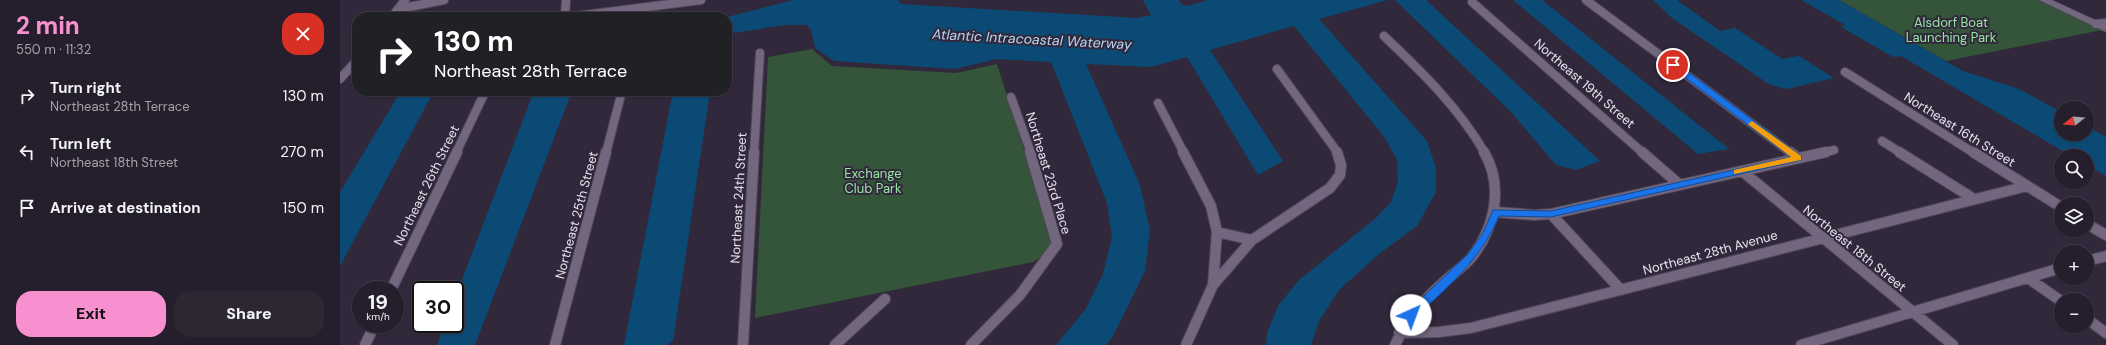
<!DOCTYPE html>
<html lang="en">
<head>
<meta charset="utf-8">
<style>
	:root { --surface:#251e2c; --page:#2d2734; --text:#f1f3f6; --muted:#a3a2a9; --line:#423c48; --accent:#f690cf }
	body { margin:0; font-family:"DM Sans",sans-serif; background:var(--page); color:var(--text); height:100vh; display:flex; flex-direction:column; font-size:15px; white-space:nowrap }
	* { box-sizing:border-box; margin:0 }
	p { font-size:13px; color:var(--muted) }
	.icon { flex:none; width:22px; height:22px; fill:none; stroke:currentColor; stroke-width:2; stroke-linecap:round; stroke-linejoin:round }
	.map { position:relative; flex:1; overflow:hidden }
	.side { display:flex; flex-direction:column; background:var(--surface); width:340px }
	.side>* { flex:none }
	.banner { position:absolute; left:12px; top:12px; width:380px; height:84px; border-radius:16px; box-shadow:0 1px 3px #0004,0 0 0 1px var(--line); background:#202124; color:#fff; overflow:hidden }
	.needle { width:26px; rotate:253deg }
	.tools { position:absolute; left:1714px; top:101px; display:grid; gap:8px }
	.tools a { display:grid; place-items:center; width:40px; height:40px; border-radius:50%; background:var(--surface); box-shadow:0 1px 3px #0004,0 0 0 1px var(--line); font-size:20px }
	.speed { position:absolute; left:12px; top:281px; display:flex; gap:8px; font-size:20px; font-weight:700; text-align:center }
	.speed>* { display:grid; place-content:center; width:52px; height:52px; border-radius:50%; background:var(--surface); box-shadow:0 1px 3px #0004,0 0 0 1px var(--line); line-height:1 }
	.speed small { font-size:10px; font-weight:400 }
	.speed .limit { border:2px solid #111; border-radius:6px; background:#fff; color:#111 }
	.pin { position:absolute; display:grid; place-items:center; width:34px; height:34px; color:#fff; margin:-17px; border:2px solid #fff; border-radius:50%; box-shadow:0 1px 4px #0007 }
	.me { position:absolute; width:44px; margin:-22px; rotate:43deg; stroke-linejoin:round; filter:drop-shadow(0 0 3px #0008) }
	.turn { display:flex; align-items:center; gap:14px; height:84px; padding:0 16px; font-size:18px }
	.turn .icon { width:52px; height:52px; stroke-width:2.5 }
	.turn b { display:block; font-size:28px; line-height:34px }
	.round { display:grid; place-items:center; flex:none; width:42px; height:42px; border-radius:16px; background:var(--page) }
	.overview { display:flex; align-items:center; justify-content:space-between; height:68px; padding:0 16px }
	h1 { font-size:24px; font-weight:800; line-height:30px; color:var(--accent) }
	.button { display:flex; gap:8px; margin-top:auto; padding:8px 16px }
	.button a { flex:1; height:46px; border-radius:16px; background:var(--accent); color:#111; font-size:16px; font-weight:800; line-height:46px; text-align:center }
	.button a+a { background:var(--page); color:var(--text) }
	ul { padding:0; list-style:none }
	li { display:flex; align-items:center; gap:12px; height:56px; padding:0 16px }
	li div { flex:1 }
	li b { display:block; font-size:15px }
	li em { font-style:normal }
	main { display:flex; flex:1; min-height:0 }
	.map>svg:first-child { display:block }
	.green { fill:#345539 }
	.water { fill:#0b4a74 }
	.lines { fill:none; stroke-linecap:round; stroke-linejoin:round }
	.street-far1-casing { stroke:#4f4757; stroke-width:10 }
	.street-casing { stroke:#4f4757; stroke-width:12 }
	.secondary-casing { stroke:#4f4757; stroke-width:1 }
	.street-far1 { stroke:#72677e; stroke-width:8 }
	.street { stroke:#72677e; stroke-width:10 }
	.secondary { fill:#72677e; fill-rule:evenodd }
	.route { fill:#1a73e8; stroke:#114b97 }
	.slow { fill:#f59e0b }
	.labels { text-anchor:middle; stroke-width:4; stroke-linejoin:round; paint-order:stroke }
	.park-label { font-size:13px; fill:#95e4a0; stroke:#31283b }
	.street-label { font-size:13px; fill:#e8e2ef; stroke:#31283b }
	.water-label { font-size:14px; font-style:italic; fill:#b9d7f1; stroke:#31283b }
</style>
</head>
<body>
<main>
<section class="side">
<div class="overview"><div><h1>2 min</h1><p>550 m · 11:32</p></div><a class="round" style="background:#d93025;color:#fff"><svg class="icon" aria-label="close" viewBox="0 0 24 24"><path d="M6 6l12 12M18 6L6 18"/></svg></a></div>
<ul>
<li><svg class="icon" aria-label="right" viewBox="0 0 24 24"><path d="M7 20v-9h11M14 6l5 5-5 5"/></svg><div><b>Turn right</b><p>Northeast 28th Terrace</p></div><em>130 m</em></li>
<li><svg class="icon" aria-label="left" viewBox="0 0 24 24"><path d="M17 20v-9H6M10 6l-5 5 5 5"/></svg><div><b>Turn left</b><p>Northeast 18th Street</p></div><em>270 m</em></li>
<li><svg class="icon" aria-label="arrive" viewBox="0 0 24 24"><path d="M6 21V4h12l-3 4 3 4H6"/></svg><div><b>Arrive at destination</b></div><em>150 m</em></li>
</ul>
<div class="button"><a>Exit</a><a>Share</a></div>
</section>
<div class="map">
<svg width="1766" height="345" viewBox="0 0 1766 345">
	<rect width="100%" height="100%" fill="#31283b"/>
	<path class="green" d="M 1499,0 L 1697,0 L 1762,30 L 1606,61 Z
		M 472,49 L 492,66 L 616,73 L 657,64 L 715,248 L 693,262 L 415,318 L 428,57 Z"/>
	<path class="water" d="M 454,0 L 558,0 L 561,4 L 797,18 L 811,15 L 803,0 L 839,0 L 841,4 L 847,6 L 868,0 L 1048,0 L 979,19 L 1087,141 L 1096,168 L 1096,192 L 1077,226 L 1039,254 L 999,290 L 979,321 L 971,345 L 926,345 L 927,333 L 938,306 L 958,281 L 1037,217 L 1051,202 L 1058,181 L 1057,160 L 1045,138 L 954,26 L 870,50 L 943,161 L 918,175 L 847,57 L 811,67 L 746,64 L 800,185 L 810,230 L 805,271 L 773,336 L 766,345 L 716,345 L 745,310 L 763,274 L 772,236 L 767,203 L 711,62 L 657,59 L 615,69 L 494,61 L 475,48 L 471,30 L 467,25 L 445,25 L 387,34 L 387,17 Z
		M 1055,0 L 1086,0 L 1260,161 L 1236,170 L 1216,165 L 1171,112 Z
		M 1173,0 L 1202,0 L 1389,149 L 1358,154 Z
		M 1313,0 L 1337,0 L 1380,31 L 1395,28 L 1442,59 L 1459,56 L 1494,78 L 1447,89 L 1430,85 L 1332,18 Z
		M 1461,0 L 1499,0 L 1623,71 L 1679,89 L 1721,112 L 1721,134 L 1747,134 L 1747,126 L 1766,137 L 1766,176 L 1747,165 L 1747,156 L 1731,156 L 1561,56 L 1553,57 L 1501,27 L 1505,25 Z
		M 61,91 L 94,91 L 0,266 L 0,192 Z
		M 194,91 L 232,91 L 135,345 L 97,345 L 105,324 L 115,324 L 115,298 Z
		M 333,91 L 370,91 L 333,341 L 327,345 L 284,345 Z"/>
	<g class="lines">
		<g class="street-far1-casing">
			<path id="street-far1" d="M 1246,0 L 1451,153
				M 1132,2 L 1303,153
				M 58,9 L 104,0
				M 52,17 L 65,0
				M 225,17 L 226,0
				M 229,17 L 361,0
				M 1756,24 L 1766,23
				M 1044,36 C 1082,72 1118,107 1145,153
				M 937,69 L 998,153
				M 1505,72 L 1634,153
				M 0,79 L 17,60
				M 671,97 L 691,153
				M 818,103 L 844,153
				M 1542,141 L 1561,153
				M 116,153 L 145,92
				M 266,153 L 282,91
				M 414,153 L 420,53
				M 1482,153 L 1494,150"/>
		</g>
		<g class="street-casing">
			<path id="street" d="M 843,152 L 871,206 L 877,232 L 873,285
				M 1302,152 L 1340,185
				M 1450,152 L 1458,158
				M 1559,152 L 1634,199
				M 1633,152 L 1721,207
				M 1402,171 L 1613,345
				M 1156,212 L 1194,215 L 1211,214 L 1486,152
				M 1211,214 L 1281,290
				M 1747,224 L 1766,235
				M 877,232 L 912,240
				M 1747,261 L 1766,256
				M 1688,278 L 1721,301
				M 51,290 L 117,152
				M 1747,319 L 1766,333
				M 1059,333 L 1099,332 L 1131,328 L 1687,186
				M 25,345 L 35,324
				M 215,345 L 266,152
				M 403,345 L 414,152
				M 495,345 L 545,299
				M 631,345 L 680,295 L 717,244 L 690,152
				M 846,345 L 873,285 L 912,240 L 990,188 L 1000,175 L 1001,165 L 997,152
				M 1055,345 C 1067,319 1084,299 1106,280 C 1114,273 1124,266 1131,258 C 1155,228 1164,186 1144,152
				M 1461,345 L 1721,268"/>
		</g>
		<g class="secondary-casing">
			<path id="secondary" d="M 1699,0 L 1712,0 L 1766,25 L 1766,32 Z"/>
		</g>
		<use href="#street-far1" class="street-far1"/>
		<use href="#street" class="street"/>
		<use href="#secondary" class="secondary"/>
	</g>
	<path class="route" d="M 1331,63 L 1336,63 L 1461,156 L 1461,160 L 1211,217 L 1159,216 C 1141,260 1108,286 1075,318 L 1067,318 L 1065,315 L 1067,312 L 1128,254 L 1143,233 L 1153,210 L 1211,211 L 1451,157 L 1331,67 Z"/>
	<path class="slow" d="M 1412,121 L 1461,156 L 1461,160 L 1394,174 L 1394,170 L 1451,157 L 1409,125 L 1408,124 Z"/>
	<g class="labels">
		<g class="park-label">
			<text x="1611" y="27">Alsdorf Boat<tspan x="1611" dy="15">Launching Park</tspan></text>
			<text x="533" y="178">Exchange<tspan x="533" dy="15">Club Park</tspan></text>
		</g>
		<g class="street-label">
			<text transform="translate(1245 83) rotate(41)" y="5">Northeast 19th Street</text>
			<text transform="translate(1620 129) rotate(32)" y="5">Northeast 16th Street</text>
			<text transform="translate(709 173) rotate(73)" y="5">Northeast 23rd Place</text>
			<text transform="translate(86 185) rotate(-64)" y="5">Northeast 26th Street</text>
			<text transform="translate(398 198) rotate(-87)" y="5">Northeast 24th Street</text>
			<text transform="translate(236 215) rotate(-75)" y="5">Northeast 25th Street</text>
			<text transform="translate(1515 248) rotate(39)" y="5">Northeast 18th Street</text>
			<text transform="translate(1370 252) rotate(-15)" y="5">Northeast 28th Avenue</text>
		</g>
		<g class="water-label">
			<text transform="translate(692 39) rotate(3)" y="5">Atlantic Intracoastal Waterway</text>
		</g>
	</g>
</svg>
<div class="tools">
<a><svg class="needle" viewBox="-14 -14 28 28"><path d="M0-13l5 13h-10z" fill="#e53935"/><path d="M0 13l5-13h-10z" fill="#a3a2a9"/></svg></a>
<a><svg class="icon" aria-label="search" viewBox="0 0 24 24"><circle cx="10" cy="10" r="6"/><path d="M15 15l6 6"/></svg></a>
<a><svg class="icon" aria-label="layers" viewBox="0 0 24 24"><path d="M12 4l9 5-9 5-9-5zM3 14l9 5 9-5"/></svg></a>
<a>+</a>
<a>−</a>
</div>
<div class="speed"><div>19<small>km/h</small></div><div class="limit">30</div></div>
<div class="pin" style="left:1333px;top:65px;background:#d93025"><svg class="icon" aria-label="arrive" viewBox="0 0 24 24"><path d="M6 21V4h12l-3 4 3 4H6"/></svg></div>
<svg class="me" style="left:1071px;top:315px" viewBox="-20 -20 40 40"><circle r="19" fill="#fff"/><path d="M0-13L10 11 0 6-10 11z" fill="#1a73e8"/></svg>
<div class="banner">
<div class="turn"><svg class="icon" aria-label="right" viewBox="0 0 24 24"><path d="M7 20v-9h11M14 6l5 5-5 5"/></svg><div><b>130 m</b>Northeast 28th Terrace</div></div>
</div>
</div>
</main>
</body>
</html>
